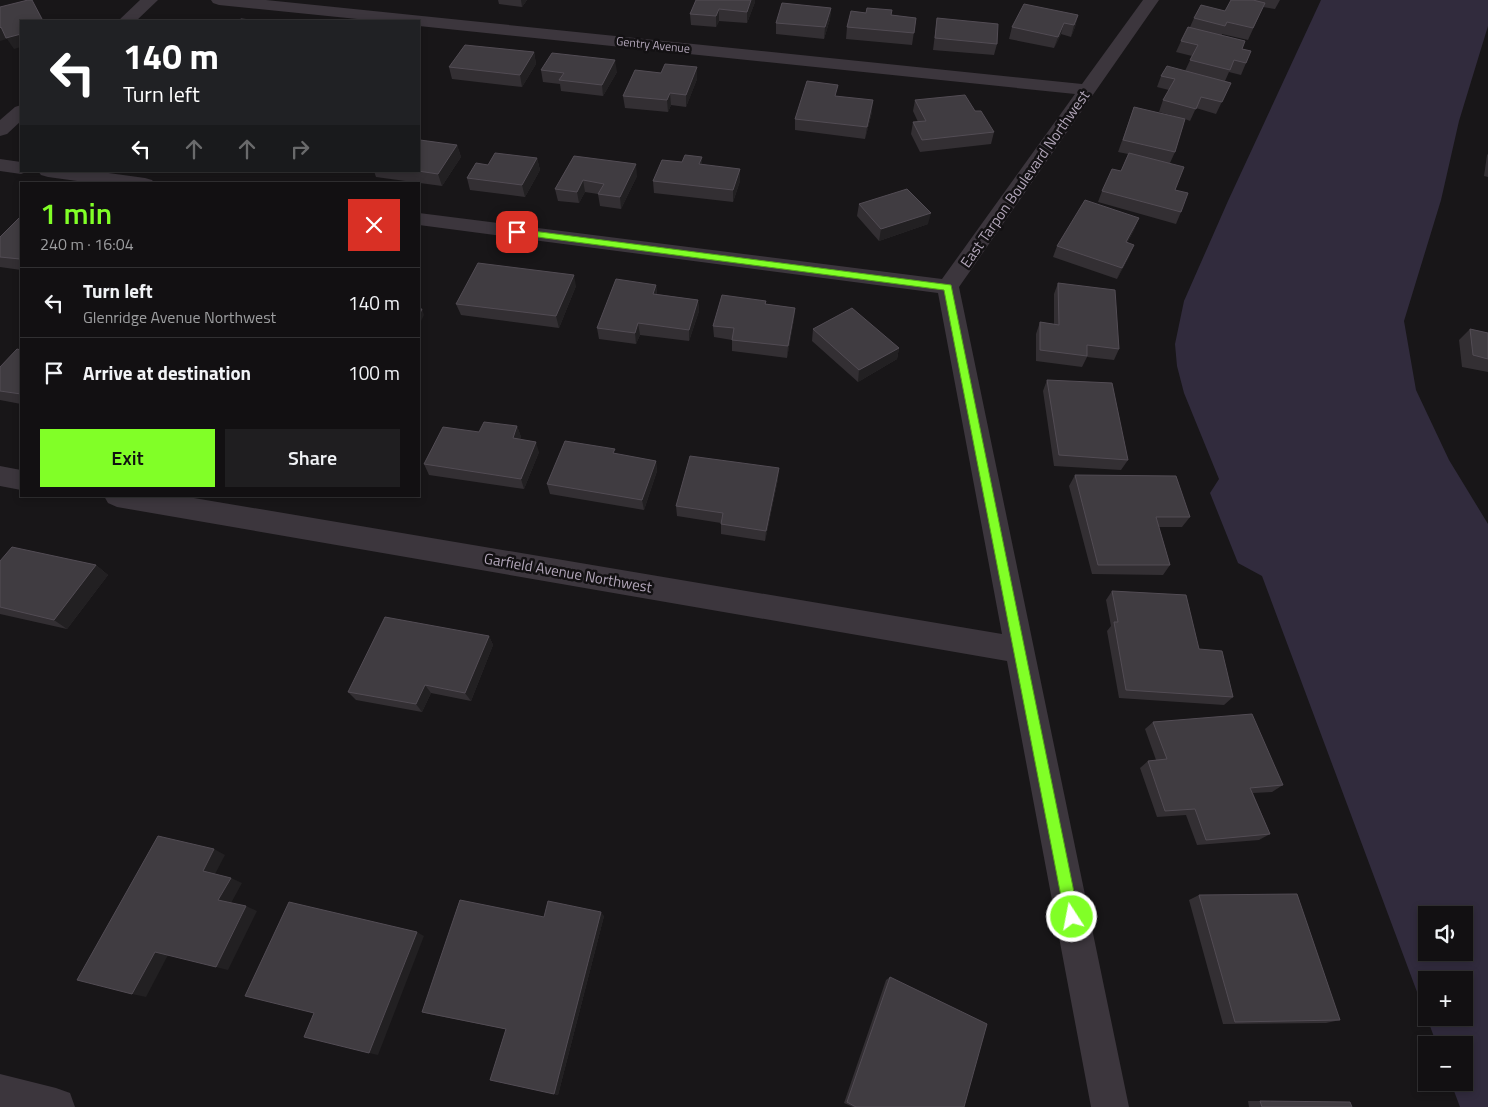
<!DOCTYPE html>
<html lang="en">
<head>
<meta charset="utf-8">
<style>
	:root { --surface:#121012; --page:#1f1e20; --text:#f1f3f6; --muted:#9c9d9f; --line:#313032; --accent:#81ff27 }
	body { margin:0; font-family:"Titillium Web",sans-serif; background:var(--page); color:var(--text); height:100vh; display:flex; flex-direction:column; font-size:19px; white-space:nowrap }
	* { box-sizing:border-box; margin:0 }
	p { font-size:16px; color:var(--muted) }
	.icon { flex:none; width:28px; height:28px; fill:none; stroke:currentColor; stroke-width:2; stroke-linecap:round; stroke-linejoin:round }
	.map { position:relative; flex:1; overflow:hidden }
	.panel { position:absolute; left:20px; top:182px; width:400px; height:315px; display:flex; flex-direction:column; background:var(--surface); border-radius:0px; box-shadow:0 2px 8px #0003,0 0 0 1px var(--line) }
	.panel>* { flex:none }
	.guide { position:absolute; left:20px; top:20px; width:400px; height:152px; border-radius:0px; box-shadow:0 2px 8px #0003,0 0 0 1px var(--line); background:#202124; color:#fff; overflow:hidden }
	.buttons { position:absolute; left:1418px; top:906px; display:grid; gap:10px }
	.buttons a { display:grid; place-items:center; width:55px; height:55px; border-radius:0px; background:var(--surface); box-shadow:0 2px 8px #0003,0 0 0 1px var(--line); font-size:25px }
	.pin { position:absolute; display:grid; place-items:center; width:42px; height:42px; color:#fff; margin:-21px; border-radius:10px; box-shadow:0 2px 8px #0006 }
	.me { position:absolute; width:55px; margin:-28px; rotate:349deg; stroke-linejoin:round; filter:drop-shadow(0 0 4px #0008) }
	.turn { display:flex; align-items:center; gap:18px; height:105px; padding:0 20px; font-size:22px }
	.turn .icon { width:65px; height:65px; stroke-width:2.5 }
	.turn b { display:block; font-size:35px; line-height:42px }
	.lanes { display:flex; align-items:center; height:48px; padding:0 20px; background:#0003; justify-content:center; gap:25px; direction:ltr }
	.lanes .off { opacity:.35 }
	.round { display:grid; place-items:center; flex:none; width:52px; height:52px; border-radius:0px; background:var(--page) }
	.head { display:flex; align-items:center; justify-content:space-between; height:85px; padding:0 20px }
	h1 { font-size:30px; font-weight:600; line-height:38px; color:var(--accent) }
	.cta { display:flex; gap:10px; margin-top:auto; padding:10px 20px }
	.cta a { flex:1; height:58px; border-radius:0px; background:var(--accent); color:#111; font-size:20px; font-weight:600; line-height:58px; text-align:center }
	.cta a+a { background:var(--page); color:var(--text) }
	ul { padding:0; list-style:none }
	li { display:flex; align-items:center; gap:15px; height:70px; padding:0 20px; border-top:1px solid var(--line) }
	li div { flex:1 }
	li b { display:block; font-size:19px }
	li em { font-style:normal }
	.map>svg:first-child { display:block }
	.water { fill:#312b3d; fill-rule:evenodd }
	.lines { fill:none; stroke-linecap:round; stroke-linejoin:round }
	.minor { fill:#3c363d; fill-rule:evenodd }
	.wall { fill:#332f33 }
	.shaded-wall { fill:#222022 }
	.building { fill:#403c41; stroke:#524c54 }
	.route { fill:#81ff27; stroke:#54a619 }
	.labels { text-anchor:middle; stroke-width:5; stroke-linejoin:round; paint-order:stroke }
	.far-street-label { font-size:12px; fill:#b2a6b9; stroke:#131113 }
	.street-label { font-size:15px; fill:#b2a6b9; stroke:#131113 }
</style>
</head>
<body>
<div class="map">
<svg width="1488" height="1107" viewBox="0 0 1488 1107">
	<rect width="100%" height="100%" fill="#181618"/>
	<path class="water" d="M 1321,0 L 1488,0 L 1488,26 L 1459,121 L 1441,200 L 1404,321 L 1416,390 L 1449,460 L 1488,524 L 1488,1107 L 1460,1107 L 1451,1083 L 1464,1082 L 1464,1045 L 1437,1045 L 1427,1018 L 1464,1018 L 1464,980 L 1426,980 L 1426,1016 L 1262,576 L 1238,563 L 1210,493 L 1219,479 L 1184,393 L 1177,366 L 1175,344 L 1184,301 L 1228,201 ZM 1426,915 L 1464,915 L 1464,952 L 1426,952 Z"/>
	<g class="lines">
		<path class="minor" d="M 140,0 L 158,0 L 136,21 L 118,21 Z
			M 211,0 L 266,0 L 1082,84 L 1143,0 L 1159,0 L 959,287 L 1129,1107 L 1091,1107 L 1007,661 L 117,507 L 108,503 L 104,496 L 182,496 L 1002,634 L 938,293 L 419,225 L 419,213 L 942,279 L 1075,94 L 419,26 L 419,21 L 377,21 L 219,5 L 213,3 Z
			M 21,105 L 21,121 L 7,134 L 0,136 L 0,120 L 15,107 Z
			M 0,159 L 21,162 L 21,171 L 29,171 L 21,174 L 0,171 Z
			M 38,171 L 94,171 L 145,178 L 152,180 L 155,184 L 99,184 L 48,177 L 41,175 Z
			M 0,466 L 21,470 L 21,490 L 0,486 Z
			M 0,1074 L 56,1088 L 70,1093 L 75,1107 L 0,1107 Z"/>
	</g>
	<path class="wall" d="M 498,0 L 527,0 L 522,7 L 499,4 Z
		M 1231,0 L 1280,0 L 1275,9 L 1263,7 L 1248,40 L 1222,34 L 1222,35 L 1242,49 L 1251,51 L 1241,75 L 1229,72 L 1225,81 L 1231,83 L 1216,114 L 1196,108 L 1190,121 L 1185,119 L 1175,152 L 1170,163 L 1175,190 L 1181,212 L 1176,224 L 1098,202 L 1102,191 L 1121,171 L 1128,154 L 1118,152 L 1134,107 L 1177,117 L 1159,112 L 1163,100 L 1169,90 L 1157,87 L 1161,76 L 1185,71 L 1192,56 L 1176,52 L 1181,41 L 1190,27 L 1194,18 L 1225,11 Z
		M 755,2 L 747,23 L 719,21 L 716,27 L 691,25 L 690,14 Z
		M 831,8 L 830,19 L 824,39 L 776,34 L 776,23 Z
		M 891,15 L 916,18 L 912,45 L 846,39 L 847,27 Z
		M 1078,15 L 1075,27 L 1071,37 L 1061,34 L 1054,48 L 1009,39 L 1012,27 Z
		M 937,18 L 997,44 L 994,55 L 933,50 Z
		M 534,52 L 536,64 L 522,87 L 452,79 L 449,67 Z
		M 697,67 L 697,79 L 686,107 L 671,105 L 668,112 L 625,108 L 623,96 L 661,73 Z
		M 541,70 L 617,72 L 603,96 L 561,91 L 560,84 L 543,82 Z
		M 837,96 L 872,112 L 865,139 L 795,130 L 795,119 Z
		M 915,100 L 975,111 L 994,132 L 991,144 L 920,152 L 911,134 L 913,122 L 918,122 L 913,111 Z
		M 457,145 L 461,157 L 442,186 L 376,177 L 374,171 L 419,171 Z
		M 1488,154 L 1488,177 L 1484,176 L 1487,155 Z
		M 574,156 L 637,176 L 621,209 L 600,206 L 598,194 L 585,192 L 579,203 L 558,201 L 555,189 Z
		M 537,158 L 540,170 L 525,197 L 470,190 L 467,178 L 488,165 Z
		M 702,165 L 740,169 L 740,181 L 733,202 L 654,193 L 653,181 Z
		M 859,204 L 928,224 L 879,241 L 857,216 Z
		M 21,216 L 21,270 L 0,267 L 0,237 Z
		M 1139,218 L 1134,230 L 1127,243 L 1134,245 L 1129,257 L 1117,279 L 1053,257 L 1057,246 Z
		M 1058,283 L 1119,349 L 1114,360 L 1087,357 L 1082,367 L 1036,361 L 1036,334 L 1040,322 L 1054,324 L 1054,294 Z
		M 656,285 L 657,294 L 698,300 L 699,311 L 689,341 L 640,335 L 636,344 L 599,339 L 597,328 Z
		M 576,286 L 559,328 L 461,315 L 456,304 Z
		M 766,301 L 766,304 L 795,308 L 794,319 L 787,358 L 732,351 L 732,340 L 714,337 L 713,326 Z
		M 813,329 L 899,348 L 897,359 L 858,382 L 812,341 Z
		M 1470,329 L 1488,333 L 1488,372 L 1462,367 L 1459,340 Z
		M 21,350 L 21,404 L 0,400 L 0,367 Z
		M 1047,380 L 1128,460 L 1121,470 L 1054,466 L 1043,391 Z
		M 517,426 L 521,437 L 520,439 L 539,452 L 524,489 L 429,475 L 424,464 L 479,432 Z
		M 616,454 L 656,461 L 657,471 L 644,510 L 550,494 L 547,484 Z
		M 1075,475 L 1190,517 L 1182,527 L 1159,527 L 1170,565 L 1163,575 L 1092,574 L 1069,486 Z
		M 778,479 L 765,541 L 721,534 L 721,523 L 677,516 L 676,506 Z
		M 0,561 L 96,565 L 108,575 L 67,629 L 0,614 Z
		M 1112,591 L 1199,649 L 1233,697 L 1224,705 L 1119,698 L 1107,631 L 1111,626 L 1106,600 Z
		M 489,636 L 493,645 L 471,701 L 431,693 L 422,712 L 356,700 L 348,692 Z
		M 1153,722 L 1283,785 L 1272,792 L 1253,793 L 1270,834 L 1259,840 L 1197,845 L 1186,815 L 1157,817 L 1140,768 L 1148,761 L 1156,760 L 1145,729 Z
		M 1199,895 L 1340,1020 L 1326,1023 L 1223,1024 L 1189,900 Z
		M 604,916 L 558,1095 L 554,1094 L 505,1029 L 429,1014 L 422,1012 L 544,917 Z
		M 890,977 L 964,1107 L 853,1107 L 844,1103 L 886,980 Z
		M 1248,1101 L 1260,1101 L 1352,1107 L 1249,1107 Z"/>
	<path class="shaded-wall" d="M 32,0 L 38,10 L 44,21 L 43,21 Z
		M 521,0 L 527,0 L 522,7 Z
		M 751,0 L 755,0 L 755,2 L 747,23 L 747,12 Z
		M 831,8 L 830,19 L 824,39 L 825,27 Z
		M 719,9 L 719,21 L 716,27 L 716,16 Z
		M 1078,15 L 1075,27 L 1071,37 L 1074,25 Z
		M 1064,23 L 1061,34 L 1054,48 L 1058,37 Z
		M 1,27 L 21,34 L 21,47 L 14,49 L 7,39 L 0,41 L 0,28 Z
		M 534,52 L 536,64 L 522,87 L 520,75 Z
		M 615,60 L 617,72 L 603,96 L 602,85 Z
		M 697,67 L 697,79 L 686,107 L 686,95 Z
		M 670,93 L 671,105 L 668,112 L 667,100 Z
		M 873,100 L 872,112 L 865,139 L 867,127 Z
		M 457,145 L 461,157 L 442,186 L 438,174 Z
		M 702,157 L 702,168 L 699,164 Z
		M 537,158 L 540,170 L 525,197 L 522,185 Z
		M 636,164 L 637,176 L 621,209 L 620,197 Z
		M 740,169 L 740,181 L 733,202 L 733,190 Z
		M 583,180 L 585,192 L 579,203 L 577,192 Z
		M 931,213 L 928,224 L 879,241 L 881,229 Z
		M 1139,218 L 1134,230 L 1121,254 L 1126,242 Z
		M 1134,245 L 1129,257 L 1117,279 L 1122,268 Z
		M 574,275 L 576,286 L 559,328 L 556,316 Z
		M 656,285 L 657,296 L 653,294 Z
		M 698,300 L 699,311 L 689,341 L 689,330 Z
		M 795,308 L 794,319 L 787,358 L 788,346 Z
		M 422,309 L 424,315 L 419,325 L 419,315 Z
		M 638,323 L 640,335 L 636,344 L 635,333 Z
		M 899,348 L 897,359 L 858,382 L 859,370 Z
		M 517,426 L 521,437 L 516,449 L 513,438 Z
		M 536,442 L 539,452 L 524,489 L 521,479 Z
		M 656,461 L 657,471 L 644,510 L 642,500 Z
		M 779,468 L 778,479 L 765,541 L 766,531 Z
		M 96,565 L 108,575 L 67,629 L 54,620 Z
		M 489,636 L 493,645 L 471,701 L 465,693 Z
		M 425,685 L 431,693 L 422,712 L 416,704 Z
		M 214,849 L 225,855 L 214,876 L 203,871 Z
		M 231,878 L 242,883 L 230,905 L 218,900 Z
		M 246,906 L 257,911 L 228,970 L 216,967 Z
		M 601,912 L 604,916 L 558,1095 L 554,1094 Z
		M 417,932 L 424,936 L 378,1055 L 369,1053 Z
		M 155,952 L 168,955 L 146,997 L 132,994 Z"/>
	<path class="building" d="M 28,0 L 32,0 L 43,21 L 21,21 L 21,34 L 6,38 L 1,27 L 0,28 L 0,7 Z
		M 696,0 L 751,0 L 747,12 L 719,9 L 716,16 L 690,14 Z
		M 1231,0 L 1253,0 L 1265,3 L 1253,28 L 1227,22 L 1225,26 L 1194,18 L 1201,5 L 1225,11 Z
		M 782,3 L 831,8 L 825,27 L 776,23 Z
		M 1024,4 L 1078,15 L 1074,25 L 1064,23 L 1058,37 L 1012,27 Z
		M 867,8 L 892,10 L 891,15 L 916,18 L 914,33 L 847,27 L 851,11 L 866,13 Z
		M 937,18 L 998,24 L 997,44 L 935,38 Z
		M 241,19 L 262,21 L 238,21 Z
		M 1188,27 L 1245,41 L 1242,49 L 1251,51 L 1246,63 L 1234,60 L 1230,70 L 1190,60 L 1198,45 L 1181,41 Z
		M 465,45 L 534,52 L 520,75 L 449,67 Z
		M 552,53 L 615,60 L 602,85 L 559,80 L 564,73 L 541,70 Z
		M 665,64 L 697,67 L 686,95 L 670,93 L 667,100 L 623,96 L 635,70 L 661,73 Z
		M 1167,66 L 1231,83 L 1222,102 L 1201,97 L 1196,109 L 1163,100 L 1175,79 L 1161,76 Z
		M 807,81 L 838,85 L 835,96 L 873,100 L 867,127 L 795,119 Z
		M 965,95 L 975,111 L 981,111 L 994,132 L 922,140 L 913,122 L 926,121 L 915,100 Z
		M 1134,107 L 1185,119 L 1175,152 L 1123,140 Z
		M 420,140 L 457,145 L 438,174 L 418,171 L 419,142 Z
		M 495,153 L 537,158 L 522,185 L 467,178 L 476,163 L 488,165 Z
		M 1129,153 L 1184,167 L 1175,190 L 1188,193 L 1181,212 L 1102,191 L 1112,169 L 1121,171 Z
		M 685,155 L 702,157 L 699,164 L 740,169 L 733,190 L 653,181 L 662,160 L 682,162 Z
		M 574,156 L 636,164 L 620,197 L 598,194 L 604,184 L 583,180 L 577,192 L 555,189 Z
		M 907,189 L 931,213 L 881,229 L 859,204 Z
		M 1085,200 L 1139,218 L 1126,242 L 1134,245 L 1122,268 L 1057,246 Z
		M 21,216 L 21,257 L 20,259 L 0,257 L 0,237 Z
		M 478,263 L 574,275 L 556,316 L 456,304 Z
		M 616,279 L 656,285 L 653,294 L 698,300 L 689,330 L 638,323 L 635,333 L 597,328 Z
		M 1058,283 L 1115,290 L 1119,349 L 1087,345 L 1087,356 L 1040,350 L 1040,322 L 1059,325 Z
		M 722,295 L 766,301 L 765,304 L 795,308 L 788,346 L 732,340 L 734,328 L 713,326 Z
		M 852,308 L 899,348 L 859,370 L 813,329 Z
		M 419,309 L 422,309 L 419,315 Z
		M 1470,329 L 1488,333 L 1488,359 L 1473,355 Z
		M 17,349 L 21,350 L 21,394 L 0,391 L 0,367 Z
		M 1047,380 L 1112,383 L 1128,460 L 1059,455 Z
		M 484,422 L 517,426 L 513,438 L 536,442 L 521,479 L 424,464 L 443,427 L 479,432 Z
		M 565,441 L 615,449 L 613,453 L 656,461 L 642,500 L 547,484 Z
		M 690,456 L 779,468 L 766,531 L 721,524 L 723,513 L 676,506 Z
		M 1075,475 L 1176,476 L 1190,517 L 1156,517 L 1170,565 L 1098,565 Z
		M 12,547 L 96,565 L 54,620 L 0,607 L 0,561 Z
		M 1112,591 L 1186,595 L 1199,649 L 1222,651 L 1233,697 L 1126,690 L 1114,622 L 1118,622 Z
		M 385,617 L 489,636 L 465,693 L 425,685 L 416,704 L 348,692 Z
		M 1252,714 L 1283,785 L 1250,788 L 1270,834 L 1206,840 L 1195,809 L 1165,811 L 1148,761 L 1167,759 L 1153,722 Z
		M 158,836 L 214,849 L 203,871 L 231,878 L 218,900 L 246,906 L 216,967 L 155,952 L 132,994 L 77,980 Z
		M 1297,894 L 1340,1020 L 1235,1022 L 1199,895 Z
		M 460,900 L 544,917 L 548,901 L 601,912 L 554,1094 L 490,1080 L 506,1029 L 422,1012 Z
		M 289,902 L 417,932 L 369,1053 L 304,1037 L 314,1013 L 245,996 Z
		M 890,977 L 987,1024 L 964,1107 L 856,1107 L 847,1102 Z
		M 1260,1101 L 1350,1102 L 1352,1107 L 1262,1107 Z"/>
	<path class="route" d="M 517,229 L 951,285 L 1079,917 L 1077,922 L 1072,924 L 1067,922 L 1065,917 L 944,290 L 514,234 L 514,230 Z"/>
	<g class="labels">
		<g class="far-street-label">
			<text transform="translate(653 45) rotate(6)" y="4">Gentry Avenue</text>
		</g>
		<g class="street-label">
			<text transform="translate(1025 179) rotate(-55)" y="5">East Tarpon Boulevard Northwest</text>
			<text transform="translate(568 573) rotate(10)" y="5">Garfield Avenue Northwest</text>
		</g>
	</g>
</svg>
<div class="buttons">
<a><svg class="icon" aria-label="sound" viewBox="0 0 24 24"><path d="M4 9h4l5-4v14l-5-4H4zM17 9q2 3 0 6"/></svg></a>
<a>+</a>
<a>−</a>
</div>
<div class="pin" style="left:517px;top:232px;background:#d93025"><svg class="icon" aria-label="arrive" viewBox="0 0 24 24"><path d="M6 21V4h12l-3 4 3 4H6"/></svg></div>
<svg class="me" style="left:1072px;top:917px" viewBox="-20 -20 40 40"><circle r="17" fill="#81ff27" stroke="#fff" stroke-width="3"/><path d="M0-11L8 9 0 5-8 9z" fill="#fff"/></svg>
<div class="guide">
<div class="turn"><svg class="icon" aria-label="left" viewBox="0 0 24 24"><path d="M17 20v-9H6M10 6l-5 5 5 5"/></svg><div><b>140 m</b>Turn left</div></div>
<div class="lanes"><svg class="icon" aria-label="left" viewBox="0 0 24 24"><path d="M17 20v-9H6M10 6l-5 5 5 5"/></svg><svg class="icon off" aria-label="ahead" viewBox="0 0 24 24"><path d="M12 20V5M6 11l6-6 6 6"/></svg><svg class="icon off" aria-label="ahead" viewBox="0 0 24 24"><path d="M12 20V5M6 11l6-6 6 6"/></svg><svg class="icon off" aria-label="right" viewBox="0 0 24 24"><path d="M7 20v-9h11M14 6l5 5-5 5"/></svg></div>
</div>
<section class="panel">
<div class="head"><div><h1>1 min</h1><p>240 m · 16:04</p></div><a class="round" style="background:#d93025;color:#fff"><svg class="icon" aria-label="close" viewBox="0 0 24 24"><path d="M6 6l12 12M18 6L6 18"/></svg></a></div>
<ul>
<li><svg class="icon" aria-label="left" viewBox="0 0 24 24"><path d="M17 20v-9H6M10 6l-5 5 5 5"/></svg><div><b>Turn left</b><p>Glenridge Avenue Northwest</p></div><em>140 m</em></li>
<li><svg class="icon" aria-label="arrive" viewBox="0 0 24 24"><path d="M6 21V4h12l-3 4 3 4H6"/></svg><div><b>Arrive at destination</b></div><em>100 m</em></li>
</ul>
<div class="cta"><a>Exit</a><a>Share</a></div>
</section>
</div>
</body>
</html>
